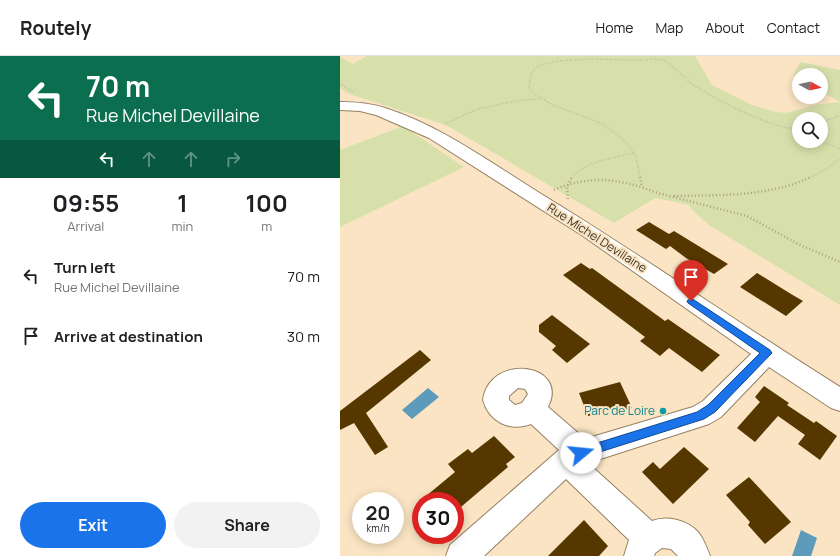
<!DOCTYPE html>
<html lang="en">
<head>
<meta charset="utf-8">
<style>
	:root { --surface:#fff; --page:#f2f2f2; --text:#202124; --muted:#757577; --line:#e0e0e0; --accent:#1a73e8 }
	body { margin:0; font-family:Manrope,sans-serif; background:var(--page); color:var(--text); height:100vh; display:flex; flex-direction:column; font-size:15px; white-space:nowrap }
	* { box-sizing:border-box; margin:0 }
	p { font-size:13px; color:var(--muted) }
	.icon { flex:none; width:22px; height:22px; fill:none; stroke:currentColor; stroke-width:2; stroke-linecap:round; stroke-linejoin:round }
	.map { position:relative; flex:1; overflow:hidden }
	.side { display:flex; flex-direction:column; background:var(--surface); width:340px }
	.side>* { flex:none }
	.hud { background:#0b6e4f; color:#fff; overflow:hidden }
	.needle { width:26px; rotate:98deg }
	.controls { position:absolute; left:452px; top:12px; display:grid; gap:8px }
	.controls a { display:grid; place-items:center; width:36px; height:36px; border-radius:50%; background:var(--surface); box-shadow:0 2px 10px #0003; font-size:20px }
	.speed { position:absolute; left:12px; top:436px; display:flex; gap:8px; font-size:20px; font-weight:700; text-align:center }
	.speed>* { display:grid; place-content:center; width:52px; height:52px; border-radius:50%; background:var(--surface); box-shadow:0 2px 10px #0003; line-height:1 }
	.speed small { font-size:10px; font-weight:400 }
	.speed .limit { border:6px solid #d22; background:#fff; color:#111 }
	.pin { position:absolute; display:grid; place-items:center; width:34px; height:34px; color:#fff; margin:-41px -17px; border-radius:50% 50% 50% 0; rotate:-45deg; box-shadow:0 0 4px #0007 }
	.pin .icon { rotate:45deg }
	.me { position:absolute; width:44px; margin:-22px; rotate:73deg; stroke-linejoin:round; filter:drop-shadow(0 0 3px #0008) }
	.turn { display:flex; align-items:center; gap:14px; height:84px; padding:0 20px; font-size:18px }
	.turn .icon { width:52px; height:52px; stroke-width:2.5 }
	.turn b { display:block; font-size:28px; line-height:34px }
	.lanes { display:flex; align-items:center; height:38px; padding:0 20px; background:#0003; justify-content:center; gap:20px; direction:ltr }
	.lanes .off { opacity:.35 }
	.eta { display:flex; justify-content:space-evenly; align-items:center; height:68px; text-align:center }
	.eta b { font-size:24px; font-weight:700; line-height:28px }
	.cta { display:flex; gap:8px; margin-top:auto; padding:8px 20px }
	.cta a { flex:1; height:46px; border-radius:24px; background:var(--accent); color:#fff; font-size:16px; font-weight:700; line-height:46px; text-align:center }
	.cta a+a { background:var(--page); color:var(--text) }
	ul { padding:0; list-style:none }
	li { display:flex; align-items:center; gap:12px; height:60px; padding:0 20px }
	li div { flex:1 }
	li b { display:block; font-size:15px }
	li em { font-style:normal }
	header { display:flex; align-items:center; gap:24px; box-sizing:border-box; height:56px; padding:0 20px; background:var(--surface); border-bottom:1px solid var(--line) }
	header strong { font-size:19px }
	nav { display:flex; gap:22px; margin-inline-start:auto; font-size:14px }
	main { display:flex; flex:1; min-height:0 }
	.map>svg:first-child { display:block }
	.green { fill:#d7e0ab; fill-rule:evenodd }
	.water { fill:#5d9bba }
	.building { fill:#563700 }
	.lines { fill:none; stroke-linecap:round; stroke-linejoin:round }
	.minor-casing { stroke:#958063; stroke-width:2 }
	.path-far1 { stroke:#ae9e85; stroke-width:1.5; stroke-dasharray:0.5 2; stroke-linecap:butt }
	.path { stroke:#ae9e85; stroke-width:2.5; stroke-dasharray:1 2.5; stroke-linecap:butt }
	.minor { fill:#fff; fill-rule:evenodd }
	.route { fill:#1a73e8; stroke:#114b97 }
	.culture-dot { fill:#0f9aa8; stroke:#fae4c3; stroke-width:1.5 }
	.labels { text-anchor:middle; stroke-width:4; stroke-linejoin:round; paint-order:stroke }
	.street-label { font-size:12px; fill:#3f3629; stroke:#fae4c3 }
	.culture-label { font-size:12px; fill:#0d838f; stroke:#fae4c3; text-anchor:end }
</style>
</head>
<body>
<header>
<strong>Routely</strong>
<nav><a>Home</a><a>Map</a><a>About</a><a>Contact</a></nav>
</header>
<main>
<section class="side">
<div class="hud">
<div class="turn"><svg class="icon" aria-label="left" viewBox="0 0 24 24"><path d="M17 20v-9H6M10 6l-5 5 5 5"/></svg><div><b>70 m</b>Rue Michel Devillaine</div></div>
<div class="lanes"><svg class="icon" aria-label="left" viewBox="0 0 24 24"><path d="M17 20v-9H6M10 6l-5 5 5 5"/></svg><svg class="icon off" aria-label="ahead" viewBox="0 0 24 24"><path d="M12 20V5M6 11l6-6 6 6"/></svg><svg class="icon off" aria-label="ahead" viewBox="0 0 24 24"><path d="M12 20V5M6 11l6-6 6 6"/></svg><svg class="icon off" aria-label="right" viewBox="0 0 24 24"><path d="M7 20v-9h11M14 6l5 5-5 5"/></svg></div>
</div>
<div class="eta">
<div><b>09:55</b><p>Arrival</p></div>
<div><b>1</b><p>min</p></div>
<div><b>100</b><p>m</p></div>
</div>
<ul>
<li><svg class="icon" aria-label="left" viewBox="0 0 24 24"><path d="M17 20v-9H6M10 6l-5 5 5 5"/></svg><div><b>Turn left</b><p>Rue Michel Devillaine</p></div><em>70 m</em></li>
<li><svg class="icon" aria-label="arrive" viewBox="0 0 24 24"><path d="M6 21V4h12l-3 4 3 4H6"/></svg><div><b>Arrive at destination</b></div><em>30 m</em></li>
</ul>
<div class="cta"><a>Exit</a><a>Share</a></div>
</section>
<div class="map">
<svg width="500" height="500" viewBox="0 0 500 500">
	<rect width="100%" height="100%" fill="#fae4c3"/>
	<path class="green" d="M 27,0 L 355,0 L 372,29 L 412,49 L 436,56 L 446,57 L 475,49 L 500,46 L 481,35 L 481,19 L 459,19 L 459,22 L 454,19 L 460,6 L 500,14 L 500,249 L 369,169 L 351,153 L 349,149 L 315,142 L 274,167 L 106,69 L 9,38 L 0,32 L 0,1 L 13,8 ZM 459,63 L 481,63 L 481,85 L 459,85 Z
		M 63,70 L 124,111 L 0,171 L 0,94 Z"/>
	<path class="water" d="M 88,332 L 99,341 L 72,363 L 62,354 Z
		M 461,474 L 477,482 L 471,500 L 452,500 Z"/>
	<path class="building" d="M 309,166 L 329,178 L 334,175 L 388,208 L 374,218 L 346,202 L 330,190 L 326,193 L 296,174 Z
		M 241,207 L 250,213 L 252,212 L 325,265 L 328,263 L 380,299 L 362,316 L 329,292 L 320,300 L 300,285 L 305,281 L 223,219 Z
		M 417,217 L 451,238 L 463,245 L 446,260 L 400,231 Z
		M 212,259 L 250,288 L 227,307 L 212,294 L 216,290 L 199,276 L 199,269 Z
		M 80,294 L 91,304 L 26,357 L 48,391 L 35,399 L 14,367 L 0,374 L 0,355 Z
		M 280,326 L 292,352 L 276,356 L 274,353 L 248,360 L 239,337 Z
		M 424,330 L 449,347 L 447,349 L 474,367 L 476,365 L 497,380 L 480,404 L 458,388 L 465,379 L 438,360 L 415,386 L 397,372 L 420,346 L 415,341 Z
		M 154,380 L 175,401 L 166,408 L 168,411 L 115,456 L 115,445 L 80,445 L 115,416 L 108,408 L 128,393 L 132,397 Z
		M 344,391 L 369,413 L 333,448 L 302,416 L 313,406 L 320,413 Z
		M 409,421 L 451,466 L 425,488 L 408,469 L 410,466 L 386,439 Z
		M 244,464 L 268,490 L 259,500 L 208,500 Z"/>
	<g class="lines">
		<g class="minor-casing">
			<path id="minor" d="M 0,46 C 15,46 30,47 45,52 C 99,69 150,106 198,136 C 300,198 398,267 500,331 L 500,355 L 491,352 L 429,311 L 381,361 L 369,368 L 248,407 L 312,465 C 327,459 348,464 359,477 C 364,484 367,492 370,500 L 338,500 L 331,493 L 322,492 L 315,497 L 314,500 L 284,500 L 289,484 L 226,423 L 144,500 L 106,500 L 110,489 L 219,394 L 191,368 C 170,376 149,366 143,344 C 150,296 230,307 208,351 L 245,383 L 353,351 L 363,345 L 411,298 L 243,180 L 89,82 L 36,59 L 20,55 L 0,54 ZM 178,332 L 185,333 L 188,338 L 182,347 L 175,349 L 169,344 L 169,340 Z"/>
		</g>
		<path class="path-far1" d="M 0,28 L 14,36
			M 481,66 L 500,60
			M 105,68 L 137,53 L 181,44 L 200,43
			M 454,73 L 459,76
			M 481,85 L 500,93
			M 294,97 L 297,105 L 300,122
			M 231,122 C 247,105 272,102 294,97 L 285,85 L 263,68 L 213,49 L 196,39 L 189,33 C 190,25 189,16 197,11 C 217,0 274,4 299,4 C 306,4 317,2 323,4 C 329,6 345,22 351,27 C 370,41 437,76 459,72
			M 469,122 L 483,115 L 500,103"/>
		<path class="path" d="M 300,121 L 302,130
			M 214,134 C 247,119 281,122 314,136 L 407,160 L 458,188 L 500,206
			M 334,140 C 379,139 429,141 471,121
			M 228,143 L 227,131 L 232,121"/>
		<use href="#minor" class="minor"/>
	</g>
	<path class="route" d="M 351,242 L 430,294 L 432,297 L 430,299 L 375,356 L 364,363 L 241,402 L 237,401 L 236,397 L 237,393 L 241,392 L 357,356 L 368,349 L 420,297 L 348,247 L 347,245 Z"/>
	<circle class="culture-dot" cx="323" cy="355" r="4"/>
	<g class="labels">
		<g class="street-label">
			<text transform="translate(257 182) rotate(33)" y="4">Rue Michel Devillaine</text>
		</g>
		<g class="culture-label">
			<text x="315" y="359">Parc de Loire</text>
		</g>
	</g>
</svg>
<div class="controls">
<a><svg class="needle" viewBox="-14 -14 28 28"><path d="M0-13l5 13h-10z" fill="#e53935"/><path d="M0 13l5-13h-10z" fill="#757577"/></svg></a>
<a><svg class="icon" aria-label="search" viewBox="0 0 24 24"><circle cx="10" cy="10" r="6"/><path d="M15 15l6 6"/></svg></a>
</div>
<div class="speed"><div>20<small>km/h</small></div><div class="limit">30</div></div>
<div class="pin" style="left:351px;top:245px;background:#d93025"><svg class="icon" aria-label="arrive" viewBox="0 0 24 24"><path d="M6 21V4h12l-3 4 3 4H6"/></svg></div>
<svg class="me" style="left:241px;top:397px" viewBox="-20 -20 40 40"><circle r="19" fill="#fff"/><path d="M0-13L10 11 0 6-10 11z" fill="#1a73e8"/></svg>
</div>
</main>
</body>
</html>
